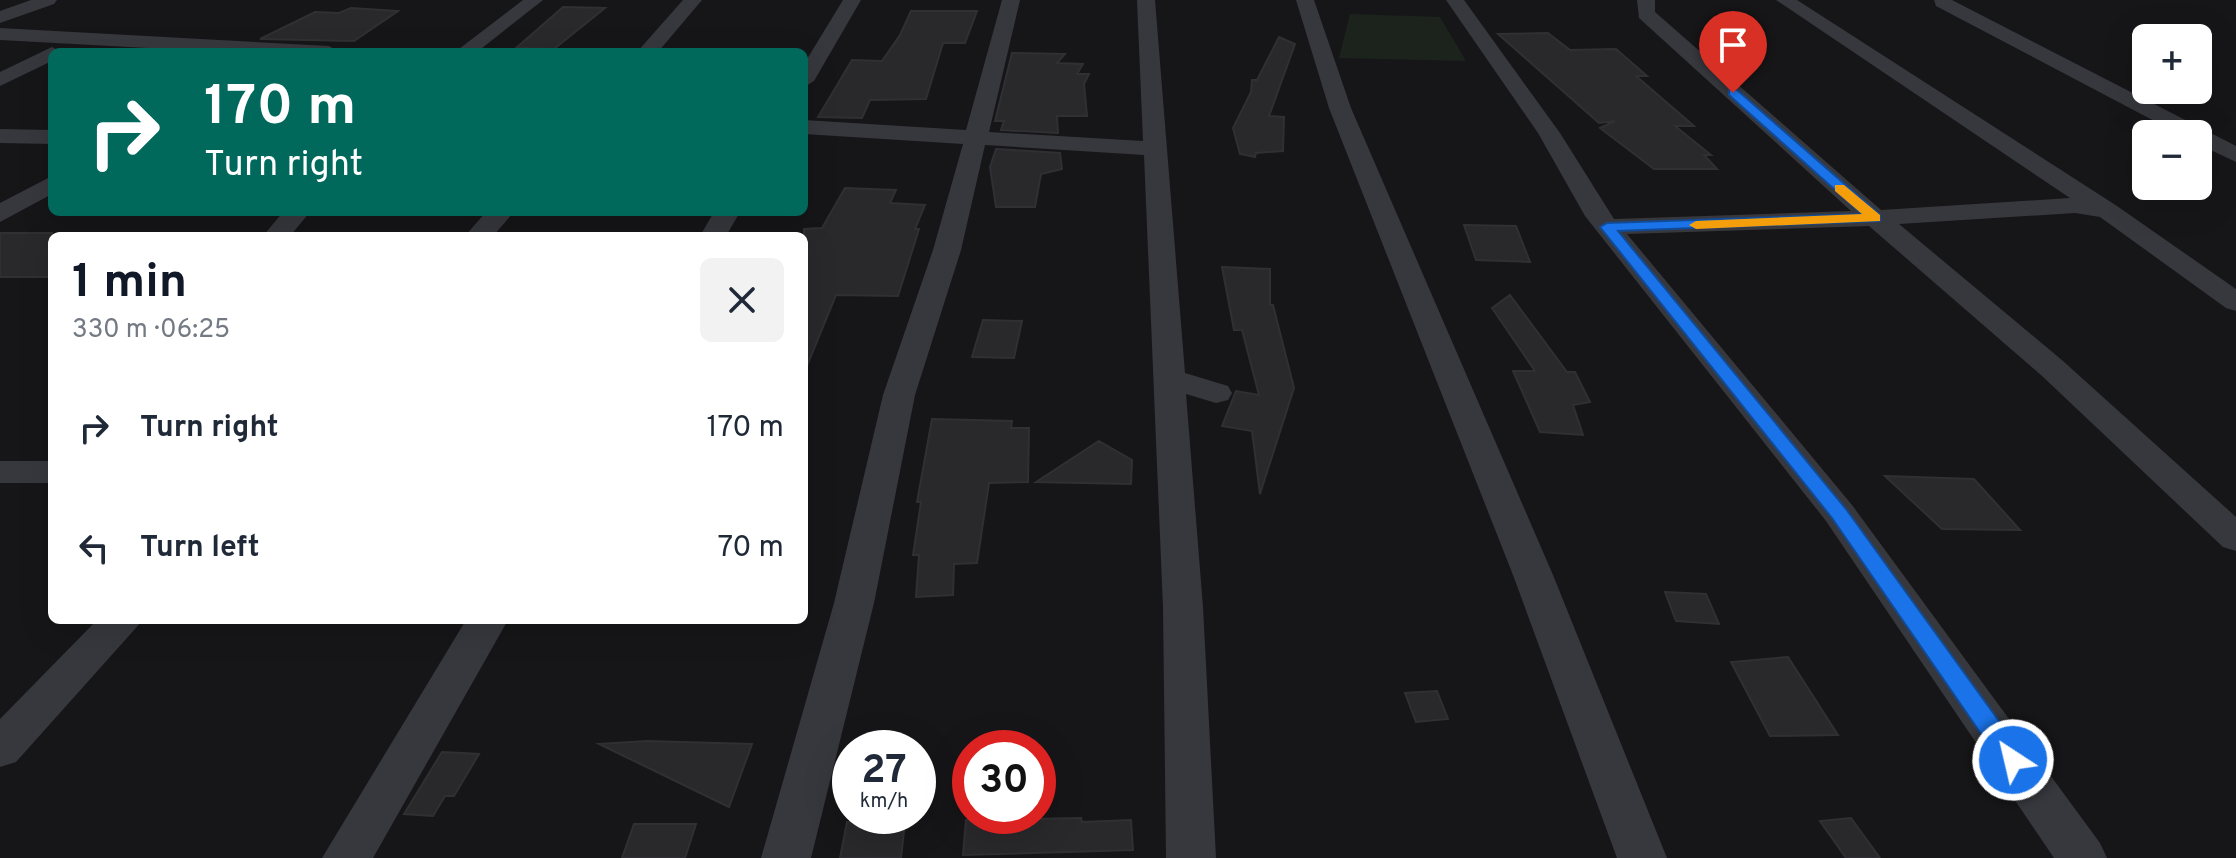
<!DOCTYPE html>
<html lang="en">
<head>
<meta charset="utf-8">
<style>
	:root { --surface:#fff; --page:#f2f2f3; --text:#1f2937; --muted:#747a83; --accent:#111827 }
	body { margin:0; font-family:Overpass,sans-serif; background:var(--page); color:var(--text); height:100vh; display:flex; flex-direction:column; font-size:30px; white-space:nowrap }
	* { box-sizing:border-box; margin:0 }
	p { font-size:26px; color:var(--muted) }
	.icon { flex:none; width:44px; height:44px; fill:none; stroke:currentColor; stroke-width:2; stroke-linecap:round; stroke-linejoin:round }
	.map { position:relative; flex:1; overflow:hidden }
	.drawer { position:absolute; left:48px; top:232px; width:760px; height:392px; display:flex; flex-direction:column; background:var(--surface); border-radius:12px; box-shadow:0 8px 32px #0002 }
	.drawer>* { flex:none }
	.top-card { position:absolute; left:48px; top:48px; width:760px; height:168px; border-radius:12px; box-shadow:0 8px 32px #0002; background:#00695c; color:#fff; overflow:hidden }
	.fabs { position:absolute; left:2132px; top:24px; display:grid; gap:16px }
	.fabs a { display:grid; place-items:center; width:80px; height:80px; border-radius:12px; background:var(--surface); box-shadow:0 8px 32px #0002; font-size:40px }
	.speed { position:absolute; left:832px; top:730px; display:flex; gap:16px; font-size:40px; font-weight:700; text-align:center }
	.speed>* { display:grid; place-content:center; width:104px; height:104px; border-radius:50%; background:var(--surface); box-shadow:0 8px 32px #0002; line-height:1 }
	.speed small { font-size:20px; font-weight:400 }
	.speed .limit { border:12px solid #d22; background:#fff; color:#111 }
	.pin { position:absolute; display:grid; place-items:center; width:68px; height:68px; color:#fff; margin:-82px -34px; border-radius:50% 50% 50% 0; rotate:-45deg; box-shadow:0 0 8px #0007 }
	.pin .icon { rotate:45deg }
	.me { position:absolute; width:88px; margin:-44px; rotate:325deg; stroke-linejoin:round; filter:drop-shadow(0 0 6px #0008) }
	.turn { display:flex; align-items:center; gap:28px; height:168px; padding:0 24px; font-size:36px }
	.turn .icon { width:104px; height:104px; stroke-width:2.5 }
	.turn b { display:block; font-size:56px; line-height:68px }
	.round { display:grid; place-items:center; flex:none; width:84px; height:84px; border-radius:12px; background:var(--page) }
	.headline { display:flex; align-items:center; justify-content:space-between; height:136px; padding:0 24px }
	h1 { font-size:48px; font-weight:700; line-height:60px; color:var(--accent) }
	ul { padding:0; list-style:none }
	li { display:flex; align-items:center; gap:24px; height:120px; padding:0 24px }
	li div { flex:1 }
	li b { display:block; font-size:30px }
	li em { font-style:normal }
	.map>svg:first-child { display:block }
	.green { fill:#1c231d }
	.building { fill:#29292c; stroke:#303034; stroke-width:2 }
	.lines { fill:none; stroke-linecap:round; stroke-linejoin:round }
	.minor { fill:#37383d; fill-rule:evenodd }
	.route { fill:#1a73e8; stroke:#114b97; stroke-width:2 }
	.slow { fill:#f59e0b }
</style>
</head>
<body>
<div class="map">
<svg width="2236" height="858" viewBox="0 0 2236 858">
	<rect width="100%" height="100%" fill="#161618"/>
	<path class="green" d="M 1350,14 L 1440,17 L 1466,61 L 1339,58 Z"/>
	<path class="building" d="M 563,7 L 605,8 L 554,49 L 516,48 Z
		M 351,8 L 398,11 L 354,41 L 260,39 L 315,12 L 339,13 Z
		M 911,11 L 977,11 L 965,43 L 943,43 L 926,99 L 870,100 L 862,118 L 818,117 L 852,60 L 882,61 L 900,35 Z
		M 1548,33 L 1570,50 L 1616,49 L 1647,76 L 1636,76 L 1694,126 L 1675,126 L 1711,155 L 1704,155 L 1717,169 L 1654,169 L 1600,128 L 1615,121 L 1599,123 L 1498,34 Z
		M 1279,37 L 1295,44 L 1269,116 L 1284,117 L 1283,151 L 1256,153 L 1255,157 L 1240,154 L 1233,128 L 1251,92 L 1252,80 L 1257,80 Z
		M 1012,53 L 1065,54 L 1057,63 L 1083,64 L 1077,74 L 1089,74 L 1084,84 L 1087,116 L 1057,116 L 1058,133 L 1001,130 L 1004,121 L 995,121 Z
		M 996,149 L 1060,153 L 1062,169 L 1041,174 L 1035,207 L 996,207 L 990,167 Z
		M 845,188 L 896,190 L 890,203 L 925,205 L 915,229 L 919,229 L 898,296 L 836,295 L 804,373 L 804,229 L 822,228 Z
		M 1464,225 L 1516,226 L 1530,262 L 1476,260 Z
		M 0,233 L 52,233 L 52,277 L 0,277 Z
		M 1222,267 L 1270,269 L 1270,305 L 1273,305 L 1294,388 L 1260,494 L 1252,431 L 1222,426 L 1236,391 L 1259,395 L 1242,330 L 1234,330 Z
		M 1510,295 L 1567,372 L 1575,372 L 1590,402 L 1573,405 L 1583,435 L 1540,432 L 1513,371 L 1535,371 L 1492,308 Z
		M 983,320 L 1022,321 L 1014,358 L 972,357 Z
		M 932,419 L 1012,421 L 1011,428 L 1029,428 L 1028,482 L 989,483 L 977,563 L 954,564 L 953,595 L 916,597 L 919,555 L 913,555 L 921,502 L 917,502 Z
		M 1099,441 L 1132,460 L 1131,484 L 1036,482 Z
		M 1885,476 L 1974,479 L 2020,530 L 1942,529 Z
		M 1665,592 L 1706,594 L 1719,624 L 1676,621 Z
		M 1788,657 L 1838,735 L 1770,736 L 1731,662 Z
		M 1437,691 L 1448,719 L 1416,722 L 1405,693 Z
		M 647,741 L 752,744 L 729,807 L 599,744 Z
		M 442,752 L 479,754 L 454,796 L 445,796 L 433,816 L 404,814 Z
		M 1081,818 L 1082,822 L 1131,820 L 1133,850 L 963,855 L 966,820 Z
		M 1851,818 L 1880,858 L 1846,858 L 1820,821 Z
		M 847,822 L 905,822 L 901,858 L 840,858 Z
		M 634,824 L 696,824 L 685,858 L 622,858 Z"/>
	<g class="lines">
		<path class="minor" d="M 31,0 L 57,0 L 54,4 L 0,23 L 0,11 Z
			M 523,0 L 543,0 L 477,52 L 455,52 Z
			M 683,0 L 702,0 L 658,52 L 637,52 Z
			M 843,0 L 861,0 L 814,81 L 804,87 L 804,64 Z
			M 1002,0 L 1020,0 L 989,132 L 1143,141 L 1137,0 L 1155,0 L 1185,373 L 1228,386 L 1232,393 L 1228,400 L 1216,403 L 1186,394 L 1203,607 L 1216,858 L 1166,858 L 1163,607 L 1144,155 L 985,145 L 961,250 L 915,395 L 874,603 L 811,858 L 761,858 L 834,603 L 883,395 L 933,250 L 963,144 L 804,134 L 804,120 L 966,130 Z
			M 1296,0 L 1314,0 L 1351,108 L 1553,575 L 1667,858 L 1617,858 L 1513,575 L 1329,108 Z
			M 1446,0 L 1464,0 L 1560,133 L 1614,219 L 1851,211 L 1639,18 L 1637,0 L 1655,0 L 1655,12 L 1881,210 L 2070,198 L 1776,0 L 1797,0 L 2117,206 L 2236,289 L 2236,311 L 2226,308 L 2100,217 L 2075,213 L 1899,224 L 2063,361 L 2236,517 L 2236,551 L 2223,547 L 2041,375 L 1869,226 L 1627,234 L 1852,505 L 2100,843 L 2107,858 L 2054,858 L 1826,521 L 1585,216 L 1538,133 Z
			M 1934,0 L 1952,0 L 2236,146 L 2236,162 L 2198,144 L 2198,134 L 2179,134 L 1936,6 Z
			M 0,28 L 329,46 L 339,52 L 221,52 L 0,40 Z
			M 52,47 L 61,52 L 52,52 L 52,61 L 0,86 L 0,72 Z
			M 0,129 L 52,130 L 52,144 L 0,143 Z
			M 52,176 L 52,194 L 0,222 L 0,203 Z
			M 283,212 L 310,212 L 290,236 L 263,236 Z
			M 486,212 L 514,212 L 493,236 L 465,236 Z
			M 714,212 L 740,212 L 726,236 L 700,236 Z
			M 0,461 L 52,461 L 52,483 L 0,483 Z
			M 97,620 L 143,620 L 16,762 L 0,767 L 0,719 Z
			M 466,620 L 508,620 L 373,858 L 322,858 Z"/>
	</g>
	<path class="route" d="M 1729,90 L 1737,90 L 1880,215 L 1880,221 L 1618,231 L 1846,509 L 2022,753 L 2025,760 L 2022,767 L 2013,770 L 2004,767 L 1832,518 L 1600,227 L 1607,223 L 1862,214 L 1729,95 Z"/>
	<path class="slow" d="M 1835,185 L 1844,185 L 1880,215 L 1880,221 L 1696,229 L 1689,225 L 1696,221 L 1862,214 L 1835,191 Z"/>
</svg>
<div class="fabs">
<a>+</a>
<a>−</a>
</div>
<div class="speed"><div>27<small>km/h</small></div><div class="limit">30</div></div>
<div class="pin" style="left:1733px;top:93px;background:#d93025"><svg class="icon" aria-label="arrive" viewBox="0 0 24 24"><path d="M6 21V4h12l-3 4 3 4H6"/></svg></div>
<svg class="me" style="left:2013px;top:760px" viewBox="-20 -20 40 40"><circle r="17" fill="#1a73e8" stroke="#fff" stroke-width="3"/><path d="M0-11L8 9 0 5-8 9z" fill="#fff"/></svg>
<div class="top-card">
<div class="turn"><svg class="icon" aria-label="right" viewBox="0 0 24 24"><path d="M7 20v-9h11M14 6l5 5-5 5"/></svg><div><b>170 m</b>Turn right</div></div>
</div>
<section class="drawer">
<div class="headline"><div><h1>1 min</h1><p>330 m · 06:25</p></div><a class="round"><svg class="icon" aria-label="close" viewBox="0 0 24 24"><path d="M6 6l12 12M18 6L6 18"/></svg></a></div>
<ul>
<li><svg class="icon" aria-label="right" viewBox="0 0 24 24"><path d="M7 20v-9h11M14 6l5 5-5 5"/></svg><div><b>Turn right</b></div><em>170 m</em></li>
<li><svg class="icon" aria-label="left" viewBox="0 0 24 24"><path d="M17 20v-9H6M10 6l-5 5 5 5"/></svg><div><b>Turn left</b></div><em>70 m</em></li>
</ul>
</section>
</div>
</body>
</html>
